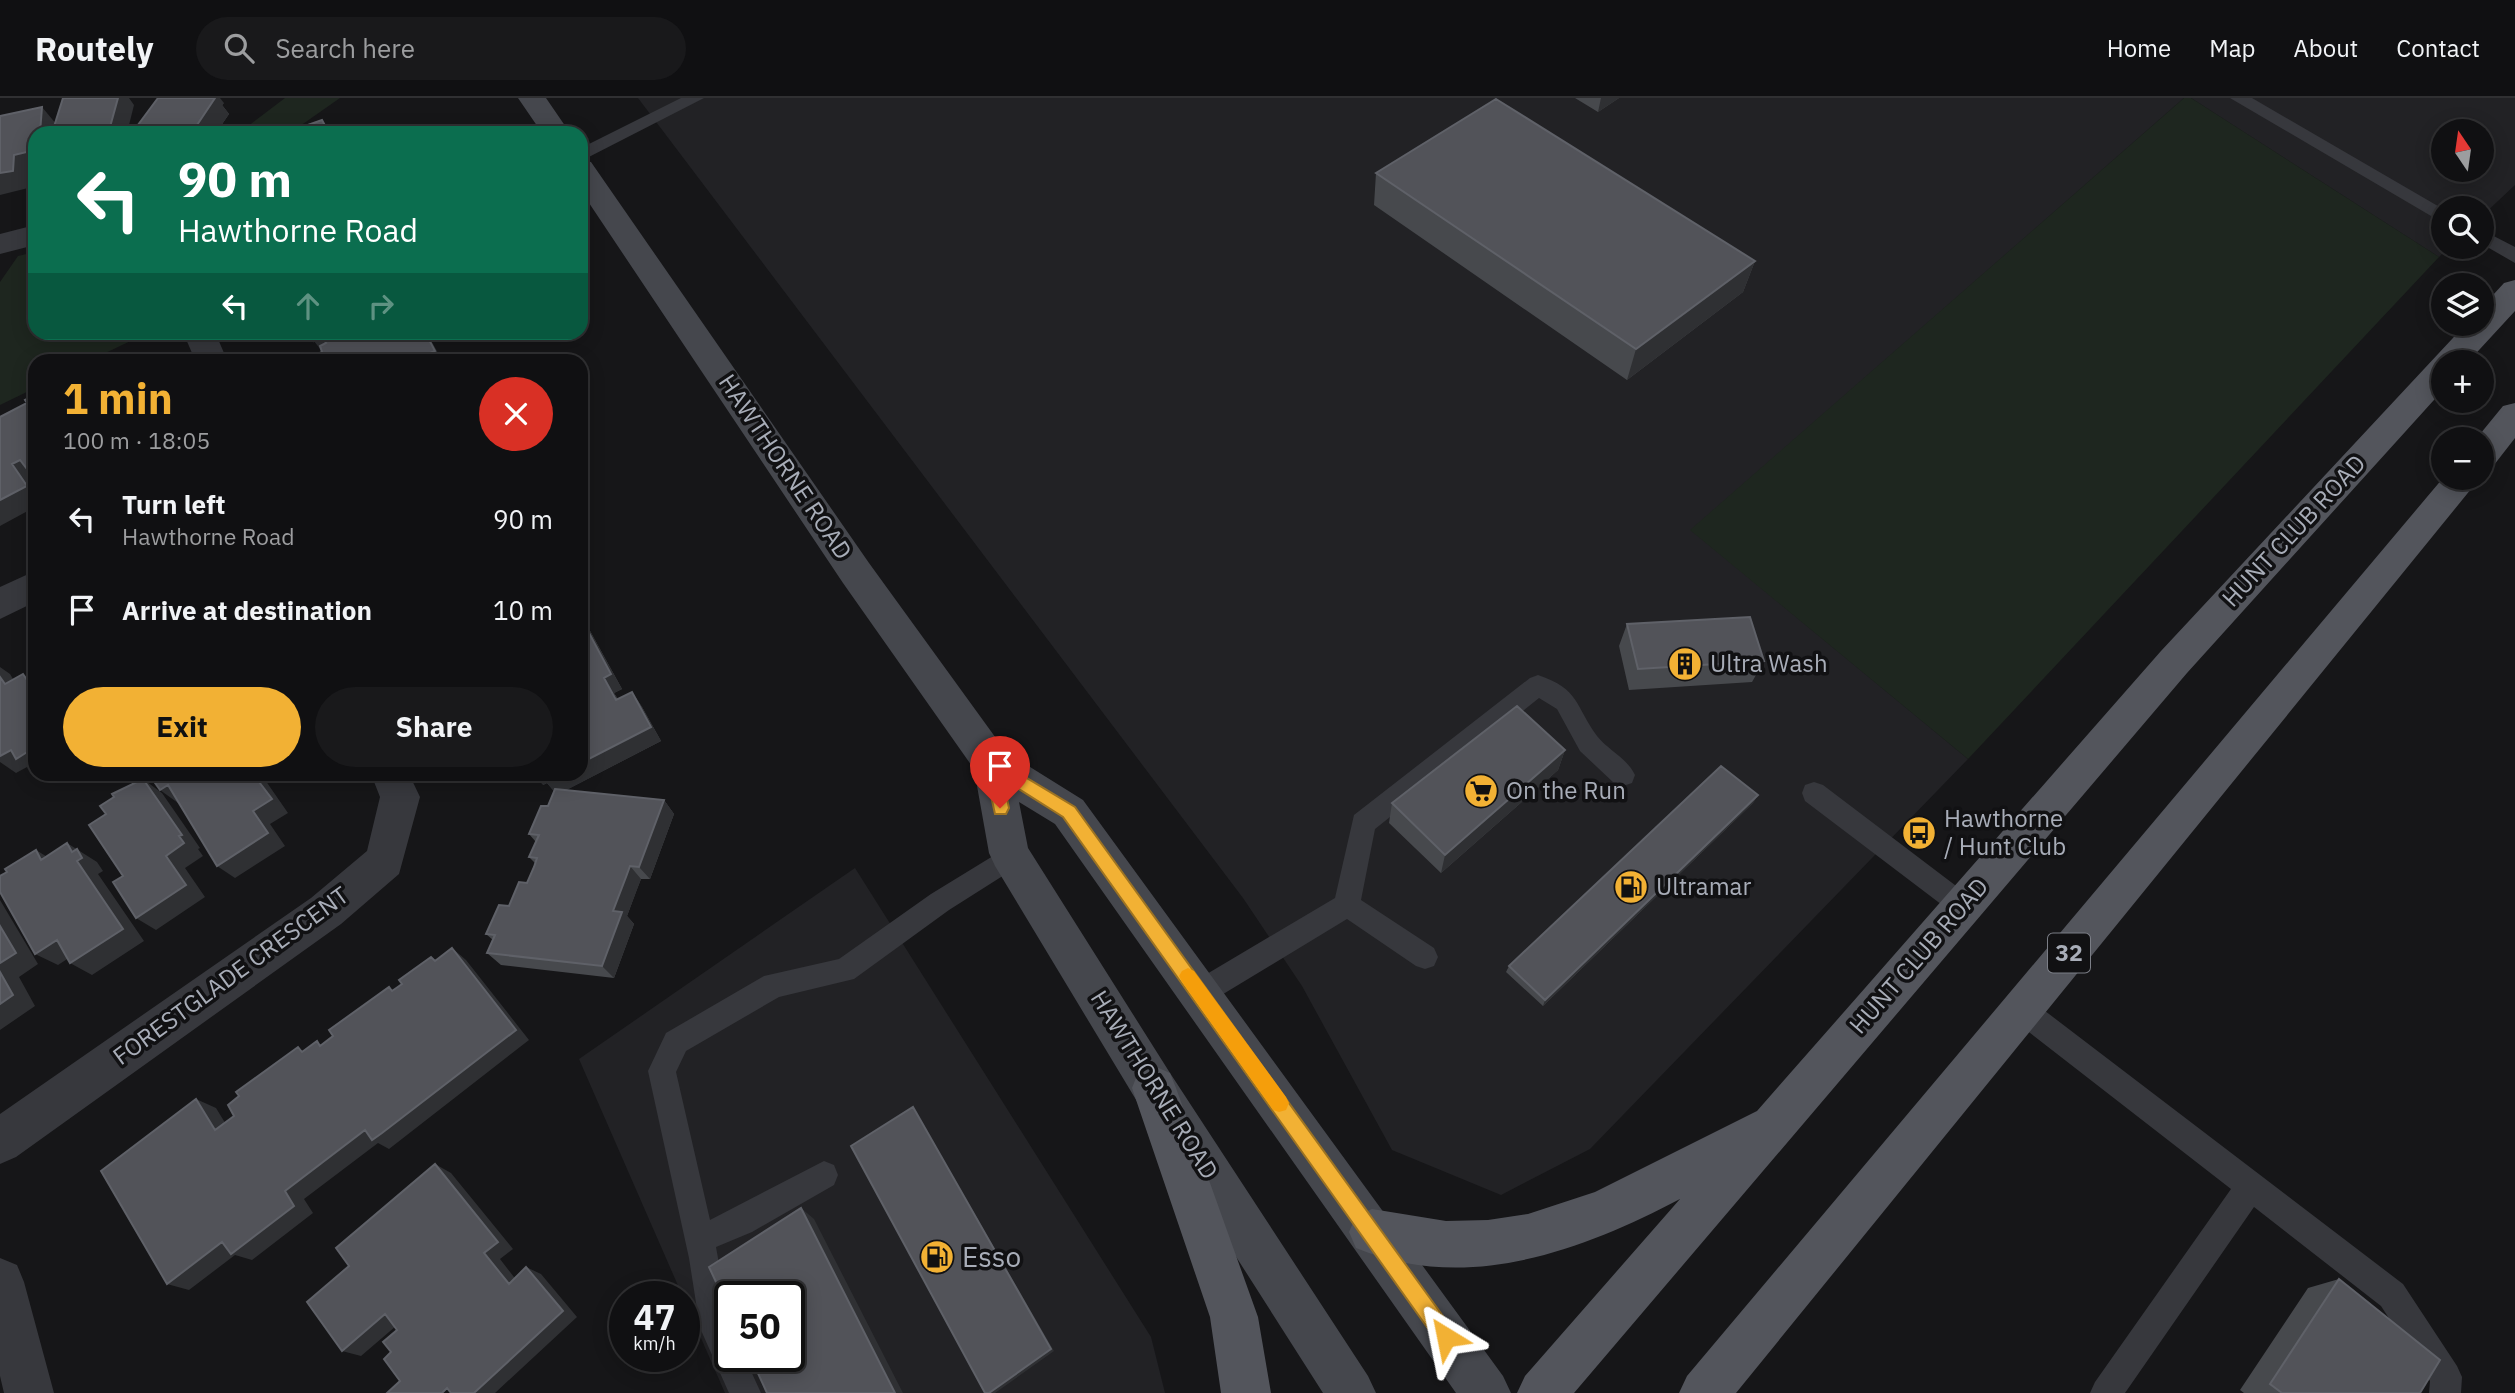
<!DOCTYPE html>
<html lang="en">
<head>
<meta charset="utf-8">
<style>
	:root { --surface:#101012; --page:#19191b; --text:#f1f3f6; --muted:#9c9d9f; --line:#303032; --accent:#f2b134 }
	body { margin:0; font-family:"IBM Plex Sans",sans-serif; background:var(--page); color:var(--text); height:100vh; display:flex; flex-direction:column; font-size:26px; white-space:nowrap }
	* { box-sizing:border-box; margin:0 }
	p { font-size:23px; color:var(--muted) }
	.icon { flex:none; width:38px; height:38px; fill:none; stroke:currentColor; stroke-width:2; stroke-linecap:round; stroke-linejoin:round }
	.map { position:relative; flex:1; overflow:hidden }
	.sheet { position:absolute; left:28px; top:256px; width:560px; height:427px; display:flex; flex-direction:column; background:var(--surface); border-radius:21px; box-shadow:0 4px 18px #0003,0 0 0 2px var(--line) }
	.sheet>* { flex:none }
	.guide { position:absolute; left:28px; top:28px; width:560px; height:214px; border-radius:21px; box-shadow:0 4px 18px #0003,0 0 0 2px var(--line); background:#0b6e4f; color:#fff; overflow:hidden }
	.needle { width:46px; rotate:347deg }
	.tools { position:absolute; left:2431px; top:21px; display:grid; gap:14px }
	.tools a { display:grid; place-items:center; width:63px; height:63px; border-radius:50%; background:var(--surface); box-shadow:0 4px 18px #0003,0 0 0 2px var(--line); font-size:35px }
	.speed { position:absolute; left:609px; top:1183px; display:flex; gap:14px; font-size:35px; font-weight:700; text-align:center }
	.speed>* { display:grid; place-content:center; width:91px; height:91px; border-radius:50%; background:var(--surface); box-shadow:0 4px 18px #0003,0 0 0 2px var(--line); line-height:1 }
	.speed small { font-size:18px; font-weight:400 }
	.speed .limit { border:4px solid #111; border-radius:10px; background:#fff; color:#111 }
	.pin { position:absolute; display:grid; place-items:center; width:60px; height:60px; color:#fff; margin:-72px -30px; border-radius:50% 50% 50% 0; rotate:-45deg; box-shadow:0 0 7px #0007 }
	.pin .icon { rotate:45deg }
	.me { position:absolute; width:77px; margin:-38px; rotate:325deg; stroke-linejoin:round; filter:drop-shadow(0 0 5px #0008) }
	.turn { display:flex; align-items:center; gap:24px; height:147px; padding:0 35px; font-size:32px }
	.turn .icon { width:91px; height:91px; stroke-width:2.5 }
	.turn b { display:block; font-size:49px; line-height:60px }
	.lanes { display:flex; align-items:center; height:66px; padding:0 35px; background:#0003; justify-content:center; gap:35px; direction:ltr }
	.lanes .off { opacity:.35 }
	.round { display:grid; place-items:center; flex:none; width:74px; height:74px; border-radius:37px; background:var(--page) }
	.summary { display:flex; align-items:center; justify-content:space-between; height:119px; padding:0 35px }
	h1 { font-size:42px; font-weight:700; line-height:52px; color:var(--accent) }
	.primary-button { display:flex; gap:14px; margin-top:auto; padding:14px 35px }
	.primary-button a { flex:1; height:80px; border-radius:42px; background:var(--accent); color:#111; font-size:28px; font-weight:700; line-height:80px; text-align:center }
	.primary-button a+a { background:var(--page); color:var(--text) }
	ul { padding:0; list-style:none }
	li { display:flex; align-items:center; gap:21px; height:91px; padding:0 35px }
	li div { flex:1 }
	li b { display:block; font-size:26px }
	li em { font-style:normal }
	header { display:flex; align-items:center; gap:42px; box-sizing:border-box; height:98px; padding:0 35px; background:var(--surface); border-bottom:2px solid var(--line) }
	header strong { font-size:33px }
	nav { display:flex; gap:38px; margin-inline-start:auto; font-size:24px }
	.search { width:490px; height:63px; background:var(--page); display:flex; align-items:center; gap:18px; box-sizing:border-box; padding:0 24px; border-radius:38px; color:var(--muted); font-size:26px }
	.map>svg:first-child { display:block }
	.built { fill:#222225; fill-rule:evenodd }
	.green { fill:#1e261f }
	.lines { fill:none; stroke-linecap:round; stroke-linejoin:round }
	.lane { fill:#37383d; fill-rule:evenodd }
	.street { fill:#37383d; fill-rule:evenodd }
	.secondary { fill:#45474d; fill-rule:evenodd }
	.primary { fill:#53555c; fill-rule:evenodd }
	.wall { fill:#47494d }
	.shaded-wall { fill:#2f3033 }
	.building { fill:#525359; stroke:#5f6168; stroke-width:2 }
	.route { fill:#f2b134; stroke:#9d7322; stroke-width:2 }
	.slow { fill:#f59e0b }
	.labels { text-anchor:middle; stroke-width:7; stroke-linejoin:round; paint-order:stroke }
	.shield { fill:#111113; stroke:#7b7e86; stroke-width:2 }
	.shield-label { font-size:23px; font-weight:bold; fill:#a8adb8 }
	.street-label { font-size:24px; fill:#a8adb8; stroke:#111113 }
	.poi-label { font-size:24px; fill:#a8adb8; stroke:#111113; text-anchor:start }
	.near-poi-label { font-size:28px; fill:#a8adb8; stroke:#111113; text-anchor:start }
</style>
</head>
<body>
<header>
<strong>Routely</strong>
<div class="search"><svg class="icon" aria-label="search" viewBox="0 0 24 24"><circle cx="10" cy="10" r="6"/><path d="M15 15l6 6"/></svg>Search here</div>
<nav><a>Home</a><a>Map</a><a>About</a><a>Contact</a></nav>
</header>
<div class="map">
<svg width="2515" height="1295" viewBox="0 0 2515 1295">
	<rect width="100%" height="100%" fill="#161618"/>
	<path class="built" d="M 638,0 L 2184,0 L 1691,432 L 1968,661 L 1590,1051 L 1501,1097 L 1392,1052 L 1302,888 L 1243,800 Z
		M 2191,0 L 2515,0 L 2515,87 L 2482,118 L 2482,110 L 2443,110 L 2443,149 L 2449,149 L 2439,159 ZM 2443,33 L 2482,33 L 2482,72 L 2443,72 Z
		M 855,770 L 1151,1239 L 1165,1295 L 725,1295 L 579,961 ZM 730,1199 L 789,1199 L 789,1258 L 730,1258 Z"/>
	<path class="green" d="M 285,0 L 340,0 L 290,35 L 239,35 Z
		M 2184,0 L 2191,0 L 2439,159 L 1968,661 L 1690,432 Z
		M 35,154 L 35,234 L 147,235 L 91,262 L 35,262 L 35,290 L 0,307 L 0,184 L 18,158 Z"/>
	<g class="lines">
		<path class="lane" d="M 681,0 L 704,0 L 581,63 L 581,50 Z
			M 2230,0 L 2252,0 L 2443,111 L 2443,125 Z
			M 2482,132 L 2515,149 L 2515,165 L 2482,146 Z
			M 1538,577 C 1580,591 1575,608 1597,638 C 1608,652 1627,660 1635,677 L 1632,685 L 1623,688 L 1614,685 L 1580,653 L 1557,611 L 1539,600 L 1375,731 L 1361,802 L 1434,850 L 1438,859 L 1434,868 L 1425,871 L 1416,868 L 1347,821 L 1210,904 L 1200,908 L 1190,904 L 1186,895 L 1190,886 L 1335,800 L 1354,717 L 1530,580 Z
			M 1814,684 L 1823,687 L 1972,800 L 1976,808 L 1972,816 L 1963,820 L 1954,816 L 1805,703 L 1802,695 L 1805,687 Z
			M 1011,747 L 1020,751 L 1024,759 L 1020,767 L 949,812 L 854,881 L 779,899 L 686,953 L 676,974 L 710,1122 L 824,1063 L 834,1067 L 838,1077 L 834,1087 L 752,1134 L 716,1149 L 730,1227 L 730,1258 L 744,1258 L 761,1295 L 729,1295 L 700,1230 L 689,1160 L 648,973 L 666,935 L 764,878 L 839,861 L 931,796 Z
			M 2022,899 L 2032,903 L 2403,1186 L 2457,1268 L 2462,1279 L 2461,1295 L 2429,1295 L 2430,1283 L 2381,1208 L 2254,1109 L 2125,1295 L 2090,1295 L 2095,1284 L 2231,1091 L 2012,921 L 2008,912 L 2012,903 Z"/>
		<path class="street" d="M 35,127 L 35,147 L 0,156 L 0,136 Z
			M 183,234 L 215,234 L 227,262 L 195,262 Z
			M 35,473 L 35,504 L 0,521 L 0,489 Z
			M 371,676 L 409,676 L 420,699 L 399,776 L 341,826 L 16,1059 L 0,1066 L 0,1016 L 311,800 L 367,753 L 380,699 Z
			M 0,1160 L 17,1167 L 24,1184 L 54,1295 L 4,1295 L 0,1278 Z"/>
		<path class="secondary" d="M 518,0 L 546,0 L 570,35 L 542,35 Z
			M 581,62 L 591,64 L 869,465 L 1006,654 L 1083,702 L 1503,1278 L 1511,1295 L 1456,1295 L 1055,726 L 1019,704 L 1028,750 L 1170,975 L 1368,1278 L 1376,1295 L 1323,1295 L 1138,1005 L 995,768 L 989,755 L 974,671 L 843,485 L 581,93 Z"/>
		<path class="primary" d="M 2515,182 L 2515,213 L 2468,264 L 2443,264 L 2443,292 L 2187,575 L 1574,1295 L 1517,1295 L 1525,1278 L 1680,1101 C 1581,1153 1466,1196 1356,1150 L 1349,1134 L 1356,1118 L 1372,1111 L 1446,1123 L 1488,1122 L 1528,1116 L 1595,1094 L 1757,1013 L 2161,553 L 2466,226 L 2482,226 L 2482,209 L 2504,185 Z
			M 2515,305 L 2515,340 L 2494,367 L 2482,371 L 2482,341 L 2476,341 L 2503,308 Z
			M 2443,380 L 2480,380 L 1736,1295 L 1679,1295 L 1687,1278 Z
			M 1154,968 L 1170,975 L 1176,990 L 1258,1219 L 1271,1295 L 1221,1295 L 1210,1219 L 1132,990 L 1138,975 Z"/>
	</g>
	<path class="wall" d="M 1575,0 L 1619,0 L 1598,14 Z
		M 224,5 L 222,7 L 229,16 L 216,35 L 132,35 Z
		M 1376,75 L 1755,163 L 1743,194 L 1627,282 L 1374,107 Z
		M 1627,526 L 1764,563 L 1752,584 L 1629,592 L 1619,548 Z
		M 589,531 L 622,591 L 614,595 L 618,601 L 632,594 L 642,609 L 661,643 L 566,692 L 664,702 L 674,716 L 650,781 L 641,781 L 637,791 L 627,818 L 634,826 L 614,880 L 501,867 L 487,855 L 493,842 L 486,836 L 527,785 L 535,765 L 529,759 L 536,744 L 529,736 L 548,708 L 554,693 L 547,685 L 543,687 Z
		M 1565,652 L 1558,672 L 1441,775 L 1389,725 L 1392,705 Z
		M 1754,704 L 1543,908 L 1506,874 L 1509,868 Z
		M 2339,1181 L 2420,1295 L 2244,1295 L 2240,1292 L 2308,1190 Z"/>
	<path class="shaded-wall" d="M 118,0 L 129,0 L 134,7 L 127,35 L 114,35 L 110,29 Z
		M 205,0 L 220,0 L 224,5 L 222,7 L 229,16 L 216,35 L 194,35 L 193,33 Z
		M 1601,0 L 1619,0 L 1598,14 Z
		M 42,9 L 57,27 L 56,35 L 40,35 Z
		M 35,52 L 35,74 L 29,75 L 28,90 L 0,97 L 0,75 L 14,57 Z
		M 1755,163 L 1743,194 L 1627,282 L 1636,251 Z
		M 425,234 L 433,246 L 442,262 L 412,262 Z
		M 322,240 L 335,257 L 327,260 L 314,243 Z
		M 20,362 L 35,368 L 35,380 L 30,382 L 35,390 L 35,409 L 0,428 L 0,402 L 12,366 Z
		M 581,519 L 589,531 L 622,591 L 614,595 L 626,616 L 616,602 L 604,580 Z
		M 0,569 L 10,576 L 25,601 L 5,586 L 0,579 Z
		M 23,576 L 35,585 L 35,594 Z
		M 632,594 L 642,609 L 661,643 L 557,697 L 547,685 L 543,687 L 533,676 L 581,676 L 581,665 Z
		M 35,649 L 35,674 L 27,669 L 16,675 L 0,664 L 0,658 L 11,652 Z
		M 1565,652 L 1558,672 L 1441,775 L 1445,757 Z
		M 253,676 L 261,676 L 288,715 L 270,726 L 285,748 L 235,780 L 217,768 Z
		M 143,681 L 162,695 L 200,750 L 198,751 L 203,758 L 185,770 L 205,799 L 156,832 L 136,820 L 166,758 Z
		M 168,687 L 186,700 L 178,705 L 160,692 Z
		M 1758,697 L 1754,704 L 1543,908 L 1545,902 Z
		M 664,702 L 674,716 L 650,781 L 639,769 Z
		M 67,745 L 97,764 L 103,773 L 98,776 L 144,843 L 92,877 L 70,865 L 77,763 Z
		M 36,752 L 57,765 L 41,762 Z
		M 630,768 L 641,781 L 627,818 L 634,826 L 614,880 L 602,868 L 613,813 Z
		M 0,802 L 38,866 L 19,879 L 35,908 L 0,932 Z
		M 57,842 L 78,854 L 58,867 L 35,856 Z
		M 452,850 L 466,862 L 529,942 L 398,1044 L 389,1051 L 378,1045 L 304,1101 L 313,1115 L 252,1162 L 235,1157 L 189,1192 L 167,1186 L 222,1144 L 285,1093 Z
		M 196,1001 L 216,1010 L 235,1041 L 215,1032 Z
		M 913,1009 L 1054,1253 L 995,1295 L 989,1295 Z
		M 435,1066 L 451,1075 L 513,1151 L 500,1161 L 524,1192 L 509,1186 L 484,1155 Z
		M 801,1110 L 814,1121 L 903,1295 L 895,1295 Z
		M 526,1169 L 541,1176 L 577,1219 L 495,1295 L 474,1295 Z
		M 385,1216 L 403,1222 L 361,1258 L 342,1253 Z"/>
	<path class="building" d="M 63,0 L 118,0 L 110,29 L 116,29 L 114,35 L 52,35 Z
		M 158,0 L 215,0 L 193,33 L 170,32 L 168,35 L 132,35 Z
		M 1496,1 L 1755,163 L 1636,251 L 1376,75 Z
		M 42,9 L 40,35 L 35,35 L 35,52 L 14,57 L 13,73 L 0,75 L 0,18 Z
		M 322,22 L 329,35 L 285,35 Z
		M 310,234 L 425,234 L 435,253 L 412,262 L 318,262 L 315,257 L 322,254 L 320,248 L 326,245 L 322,240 L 314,243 Z
		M 35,297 L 35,368 L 27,371 L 20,362 L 12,366 L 27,388 L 0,402 L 0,319 L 27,305 L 25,302 Z
		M 1750,519 L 1764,563 L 1638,571 L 1627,526 Z
		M 581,520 L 611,576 L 604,580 L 616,602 L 632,594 L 651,629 L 581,665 Z
		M 23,576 L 35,594 L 35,649 L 16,661 L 11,652 L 0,658 L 0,579 L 5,586 Z
		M 1517,608 L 1565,652 L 1445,757 L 1392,705 Z
		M 1721,668 L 1758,697 L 1545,902 L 1509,868 Z
		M 160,676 L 253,676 L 272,701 L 253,713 L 268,735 L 217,768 L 168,687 L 160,692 L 153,682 L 161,677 Z
		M 541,676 L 560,676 L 545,683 Z
		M 143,681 L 182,737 L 179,738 L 184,745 L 166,758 L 186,787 L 136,820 L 113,784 L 123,778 L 89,727 L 106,716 L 100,708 L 114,699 L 112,696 Z
		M 555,691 L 664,702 L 639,769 L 630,768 L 626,779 L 613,813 L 622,814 L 602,868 L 487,855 L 495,837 L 486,836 L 499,807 L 509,808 L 519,784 L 527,785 L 534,769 L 537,760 L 529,759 L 539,737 L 529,736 L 541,708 L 548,708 Z
		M 67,745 L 72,754 L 77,751 L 82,760 L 77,763 L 123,831 L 70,865 L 57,842 L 35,856 L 0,794 L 0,778 L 7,774 L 5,771 L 36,752 L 41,762 Z
		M 0,828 L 16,855 L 0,865 Z
		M 452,850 L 516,932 L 382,1035 L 372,1042 L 365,1032 L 285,1093 L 294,1108 L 231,1156 L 222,1144 L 167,1186 L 101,1073 L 196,1001 L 215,1032 L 234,1018 L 228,1007 L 239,998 L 236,994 L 298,949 L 302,954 L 317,943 L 320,948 L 333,938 L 329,932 L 389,889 L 392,893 L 402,886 L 399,882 L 431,859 L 435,863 Z
		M 0,874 L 13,897 L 0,906 Z
		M 913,1009 L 1051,1251 L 989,1295 L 985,1295 L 851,1048 Z
		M 435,1066 L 498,1144 L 484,1155 L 509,1186 L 526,1169 L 563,1213 L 474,1295 L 451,1295 L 447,1290 L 442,1295 L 387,1295 L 400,1283 L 384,1261 L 391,1254 L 383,1244 L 397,1232 L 385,1216 L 342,1253 L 307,1204 L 349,1168 L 336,1150 Z
		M 801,1110 L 895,1295 L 767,1295 L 750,1258 L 789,1258 L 789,1199 L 730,1199 L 730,1214 L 709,1169 Z
		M 2339,1181 L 2440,1262 L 2420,1295 L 2282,1295 L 2270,1286 Z"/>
	<path class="route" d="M 992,659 L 1075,709 L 1453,1232 L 1456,1239 L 1453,1246 L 1446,1249 L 1439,1246 L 1063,719 L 1003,681 L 1009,710 L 1006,716 L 995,716 L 984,666 Z"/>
	<path class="slow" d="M 1188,870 L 1194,873 L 1286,999 L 1289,1005 L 1286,1012 L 1279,1014 L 1273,1012 L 1182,884 L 1179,878 L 1182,873 Z"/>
	<defs>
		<g id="building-disc" transform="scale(1.75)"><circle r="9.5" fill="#f2b134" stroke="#111113"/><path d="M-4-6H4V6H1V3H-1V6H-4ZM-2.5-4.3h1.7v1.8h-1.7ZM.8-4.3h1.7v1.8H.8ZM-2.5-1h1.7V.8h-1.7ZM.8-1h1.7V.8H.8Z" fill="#111"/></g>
		<g id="supermarket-disc" transform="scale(1.75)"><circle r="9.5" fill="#f2b134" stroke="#111113"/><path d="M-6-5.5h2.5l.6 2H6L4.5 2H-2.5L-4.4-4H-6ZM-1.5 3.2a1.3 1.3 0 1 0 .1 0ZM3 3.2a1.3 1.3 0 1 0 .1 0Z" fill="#111"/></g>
		<g id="bus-disc" transform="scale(1.75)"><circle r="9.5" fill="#f2b134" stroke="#111113"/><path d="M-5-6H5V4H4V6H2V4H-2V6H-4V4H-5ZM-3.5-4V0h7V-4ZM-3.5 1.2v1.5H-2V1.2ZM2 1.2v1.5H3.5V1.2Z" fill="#111"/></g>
		<g id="fuel-disc" transform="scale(1.75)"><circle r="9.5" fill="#f2b134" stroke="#111113"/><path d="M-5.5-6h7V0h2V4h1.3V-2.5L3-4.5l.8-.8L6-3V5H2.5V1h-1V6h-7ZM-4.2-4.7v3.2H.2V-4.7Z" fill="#111"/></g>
	</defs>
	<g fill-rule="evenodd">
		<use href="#building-disc" x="1685" y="566"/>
		<use href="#supermarket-disc" x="1481" y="693"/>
		<use href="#bus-disc" x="1919" y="735"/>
		<use href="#fuel-disc" x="1631" y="789"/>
		<use href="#fuel-disc" x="937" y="1159"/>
	</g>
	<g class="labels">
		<rect class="shield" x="2048" y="835.5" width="42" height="39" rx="5"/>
		<g class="shield-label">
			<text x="2069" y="863">32</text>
		</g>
		<g class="street-label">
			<text transform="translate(785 369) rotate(56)" y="8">HAWTHORNE ROAD</text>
			<text transform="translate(2294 433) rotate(-47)" y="8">HUNT CLUB ROAD</text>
			<text transform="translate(1919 858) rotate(-49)" y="8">HUNT CLUB ROAD</text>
			<text transform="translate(231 878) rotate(-36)" y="8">FORESTGLADE CRESCENT</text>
			<text transform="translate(1154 987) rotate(58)" y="8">HAWTHORNE ROAD</text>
		</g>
		<g class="poi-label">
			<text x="1710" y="574">Ultra Wash</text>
			<text x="1506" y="701">On the Run</text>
			<text x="1944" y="729">Hawthorne<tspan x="1944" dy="28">/ Hunt Club</tspan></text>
			<text x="1656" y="797">Ultramar</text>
		</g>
		<g class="near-poi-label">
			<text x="962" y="1169">Esso</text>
		</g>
	</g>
</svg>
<div class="tools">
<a><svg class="needle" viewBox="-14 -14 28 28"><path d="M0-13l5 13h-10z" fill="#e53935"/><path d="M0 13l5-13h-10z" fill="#9c9d9f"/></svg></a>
<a><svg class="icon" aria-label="search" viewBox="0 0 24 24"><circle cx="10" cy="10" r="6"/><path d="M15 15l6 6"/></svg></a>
<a><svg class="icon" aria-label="layers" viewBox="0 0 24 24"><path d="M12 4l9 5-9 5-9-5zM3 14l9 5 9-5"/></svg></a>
<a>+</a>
<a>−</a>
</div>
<div class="speed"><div>47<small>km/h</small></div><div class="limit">50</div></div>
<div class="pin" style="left:1000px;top:710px;background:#d93025"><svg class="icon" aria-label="arrive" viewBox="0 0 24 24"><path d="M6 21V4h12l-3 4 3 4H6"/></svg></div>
<svg class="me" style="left:1446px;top:1239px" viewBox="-20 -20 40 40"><path d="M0-17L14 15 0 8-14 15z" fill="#f2b134" stroke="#fff" stroke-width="4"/></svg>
<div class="guide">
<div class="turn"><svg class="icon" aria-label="left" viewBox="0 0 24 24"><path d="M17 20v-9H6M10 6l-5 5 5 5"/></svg><div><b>90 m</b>Hawthorne Road</div></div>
<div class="lanes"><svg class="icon" aria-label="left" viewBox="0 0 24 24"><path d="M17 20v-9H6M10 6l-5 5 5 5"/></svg><svg class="icon off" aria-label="ahead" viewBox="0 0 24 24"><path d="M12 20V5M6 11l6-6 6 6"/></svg><svg class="icon off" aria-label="right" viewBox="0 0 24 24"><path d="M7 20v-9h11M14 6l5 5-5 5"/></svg></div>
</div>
<section class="sheet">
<div class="summary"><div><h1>1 min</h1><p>100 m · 18:05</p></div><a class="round" style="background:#d93025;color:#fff"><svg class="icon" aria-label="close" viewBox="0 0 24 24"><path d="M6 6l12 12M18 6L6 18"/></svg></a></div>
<ul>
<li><svg class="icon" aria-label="left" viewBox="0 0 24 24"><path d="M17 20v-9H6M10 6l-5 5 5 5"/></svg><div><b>Turn left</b><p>Hawthorne Road</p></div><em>90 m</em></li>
<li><svg class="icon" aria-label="arrive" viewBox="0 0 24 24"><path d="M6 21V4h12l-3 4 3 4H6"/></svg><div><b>Arrive at destination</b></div><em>10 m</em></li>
</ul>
<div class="primary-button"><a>Exit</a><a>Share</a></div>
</section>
</div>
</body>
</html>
